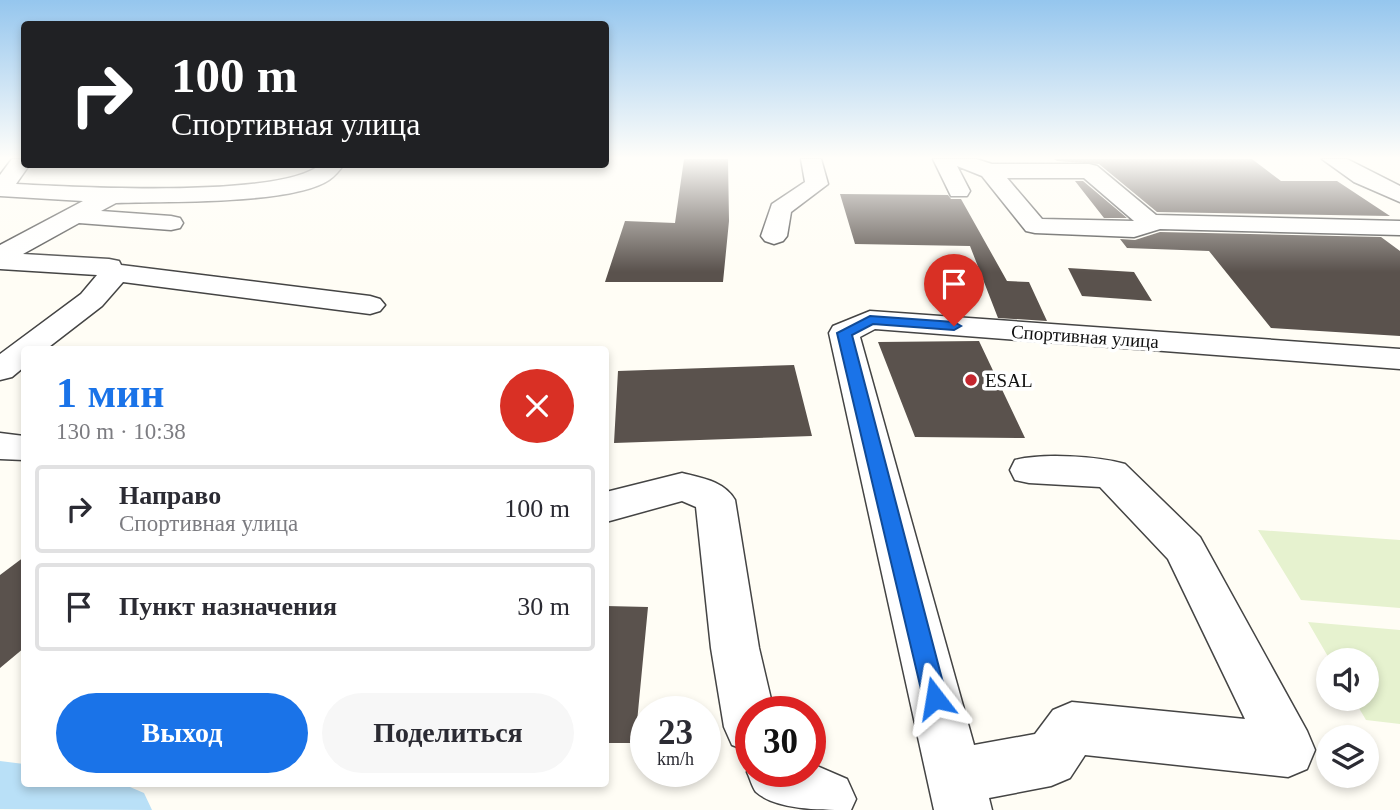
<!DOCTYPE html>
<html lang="ru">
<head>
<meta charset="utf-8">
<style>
	:root { --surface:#fff; --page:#f7f7f7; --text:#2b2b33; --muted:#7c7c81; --line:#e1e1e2; --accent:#1a73e8 }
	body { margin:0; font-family:"Times New Roman",serif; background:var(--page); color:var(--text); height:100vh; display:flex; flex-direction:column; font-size:26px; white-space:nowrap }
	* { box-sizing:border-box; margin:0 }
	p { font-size:23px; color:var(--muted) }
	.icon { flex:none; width:38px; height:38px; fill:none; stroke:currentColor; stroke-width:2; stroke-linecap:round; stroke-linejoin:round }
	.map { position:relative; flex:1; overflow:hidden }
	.drawer { position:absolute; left:21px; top:346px; width:588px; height:441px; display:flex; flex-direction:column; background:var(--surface); border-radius:7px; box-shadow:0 4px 10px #0003 }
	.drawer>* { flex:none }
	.banner { position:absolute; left:21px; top:21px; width:588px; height:147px; border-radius:7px; box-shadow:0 4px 10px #0003; background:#202124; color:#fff; overflow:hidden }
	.buttons { position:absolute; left:1316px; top:648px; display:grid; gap:14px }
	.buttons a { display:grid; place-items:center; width:63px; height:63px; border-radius:50%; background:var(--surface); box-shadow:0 4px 10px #0003; font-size:35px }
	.speed { position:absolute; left:630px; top:696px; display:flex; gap:14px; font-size:35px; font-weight:700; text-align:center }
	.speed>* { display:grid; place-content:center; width:91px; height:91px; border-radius:50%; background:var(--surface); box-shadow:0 4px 10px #0003; line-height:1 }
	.speed small { font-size:18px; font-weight:400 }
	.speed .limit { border:10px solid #d22; background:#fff; color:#111 }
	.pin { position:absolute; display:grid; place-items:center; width:60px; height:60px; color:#fff; margin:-72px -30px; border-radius:50% 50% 50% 0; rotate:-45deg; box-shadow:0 0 7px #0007 }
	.pin .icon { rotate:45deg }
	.me { position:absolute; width:77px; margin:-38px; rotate:346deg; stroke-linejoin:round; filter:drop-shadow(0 0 5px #0008) }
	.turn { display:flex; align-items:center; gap:24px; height:147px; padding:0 35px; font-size:32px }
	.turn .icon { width:91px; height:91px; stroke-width:2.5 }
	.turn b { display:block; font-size:49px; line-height:60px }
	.round { display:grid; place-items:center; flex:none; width:74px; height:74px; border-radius:37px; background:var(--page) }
	.head { display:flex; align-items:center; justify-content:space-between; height:119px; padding:0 35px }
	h1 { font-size:42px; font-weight:700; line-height:52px; color:var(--accent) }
	.primary-button { display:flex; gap:14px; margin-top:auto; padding:14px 35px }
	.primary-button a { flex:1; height:80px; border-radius:42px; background:var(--accent); color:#fff; font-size:28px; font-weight:700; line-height:80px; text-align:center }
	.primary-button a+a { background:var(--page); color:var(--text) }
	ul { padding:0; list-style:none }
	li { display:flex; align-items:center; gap:21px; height:88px; margin:0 14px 10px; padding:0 21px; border:4px solid var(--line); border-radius:7px }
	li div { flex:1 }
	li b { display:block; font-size:26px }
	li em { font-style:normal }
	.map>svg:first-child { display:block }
	.pitch { fill:#e6f2cf }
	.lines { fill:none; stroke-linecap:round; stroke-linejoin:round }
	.canal { fill:#b9e0f7; fill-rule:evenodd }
	.building { fill:#5a524d }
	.minor-casing { stroke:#444; stroke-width:3 }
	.minor { fill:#fff; fill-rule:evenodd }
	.route { fill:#1a73e8; stroke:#114b97; stroke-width:2 }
	.poi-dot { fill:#c4262e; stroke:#fff; stroke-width:2.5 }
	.labels { text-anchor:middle; stroke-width:7; stroke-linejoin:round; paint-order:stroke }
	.street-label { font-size:19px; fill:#111; stroke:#fff }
	.poi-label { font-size:19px; fill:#111; stroke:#fff; text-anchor:start }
</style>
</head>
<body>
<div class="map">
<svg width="1400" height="810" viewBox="0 0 1400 810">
	<rect width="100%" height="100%" fill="#fffdf5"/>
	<path class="pitch" d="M 1258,530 L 1400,540 L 1400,608 L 1301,600 Z
		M 1308,622 L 1400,630 L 1400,724 L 1366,720 L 1353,698 L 1367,698 L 1367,660 L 1330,660 Z"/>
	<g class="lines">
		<path class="canal" d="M 0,761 L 24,764 L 24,784 L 123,784 L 144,793 L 152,810 L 0,809 Z"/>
	</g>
	<path class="building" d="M 684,159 L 728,159 L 729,221 L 723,282 L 605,282 L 625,221 L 675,223 Z
		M 1054,159 L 1252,159 L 1281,181 L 1337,181 L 1390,216 L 1157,212 L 1099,164 L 1057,161 Z
		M 1075,181 L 1083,181 L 1127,218 L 1104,218 Z
		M 840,194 L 948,195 L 951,199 L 961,199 L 1007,281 L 1029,282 L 1047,321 L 998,318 L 970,246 L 855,244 Z
		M 1160,232 L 1381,237 L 1400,251 L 1400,336 L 1271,328 L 1209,251 L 1127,248 L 1120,239 L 1135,240 Z
		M 1068,268 L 1134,272 L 1152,301 L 1082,296 Z
		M 979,341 L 1025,438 L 915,437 L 878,342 Z
		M 794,365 L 812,436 L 614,443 L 618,371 Z
		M 24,557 L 24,648 L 0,668 L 0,575 Z
		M 606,606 L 648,607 L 635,743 L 606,743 Z"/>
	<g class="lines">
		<g class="minor-casing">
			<path id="minor" d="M 12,159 L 24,159 L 24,164 L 30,164 L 16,184 C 73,187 282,199 321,164 L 344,164 C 340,170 335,176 329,180 C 292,205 164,201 116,203 L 101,211 L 171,216 L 180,218 L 183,223 L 180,228 L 171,230 L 79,223 L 23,254 L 109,259 L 119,261 L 121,265 L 370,296 L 380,299 L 385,305 L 380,311 L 370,314 L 123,282 L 102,306 L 45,350 L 24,350 L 24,367 L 12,377 L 0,380 L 0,354 L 81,294 L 97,275 L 0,269 L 0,245 L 83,201 L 0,196 L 0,175 Z
				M 801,159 L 821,159 L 828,184 L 791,212 L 787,236 L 783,241 L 774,244 L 765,241 L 761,236 L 772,204 L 805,182 Z
				M 933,159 L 976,159 L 992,164 L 1089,164 L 1097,166 L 1156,215 L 1400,221 L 1400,235 L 1160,229 L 1134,237 L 1035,233 L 1026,231 L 982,176 L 957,166 L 970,191 L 967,196 L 951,196 ZM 1007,178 L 1084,178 L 1134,221 L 1042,219 Z
				M 1322,159 L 1347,159 L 1400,186 L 1400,202 L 1354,182 Z
				M 870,311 L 1400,349 L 1400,369 L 875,329 L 860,337 L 974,745 L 1035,734 L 1053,710 L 1072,702 L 1245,719 L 1168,559 L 1100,487 L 1029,483 L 1015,480 L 1010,470 L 1015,460 C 1043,453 1097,456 1125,464 L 1200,537 L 1307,731 L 1315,750 L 1307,769 L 1288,777 L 1085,755 L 1070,778 L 1051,786 L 989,798 L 992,810 L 934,810 L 829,333 L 833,326 Z
				M 0,433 L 24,436 L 24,460 L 0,459 Z
				M 682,473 C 702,478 724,481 735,500 L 759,648 L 774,712 L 751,712 L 751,752 L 732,745 L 724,727 L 711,648 L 696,507 L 682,501 L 606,522 L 606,492 Z
				M 751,763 L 751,772 L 810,772 L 810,763 L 847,779 L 856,799 L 851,810 C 822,810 776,810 756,792 C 752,787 750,778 747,772 Z"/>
		</g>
		<use href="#minor" class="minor"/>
	</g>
	<linearGradient id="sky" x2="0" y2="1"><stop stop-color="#95c6ee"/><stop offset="0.58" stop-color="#fffefa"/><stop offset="1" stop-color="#fffefa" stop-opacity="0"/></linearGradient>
	<rect width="1400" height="272" fill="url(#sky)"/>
	<path class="route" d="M 870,316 L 954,322 L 961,326 L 954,330 L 873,324 L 852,335 L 947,698 L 944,705 L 935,709 L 927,705 L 923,698 L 837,333 Z"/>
	<circle class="poi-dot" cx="971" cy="380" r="7"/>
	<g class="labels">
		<g class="street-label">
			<text transform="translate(1085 336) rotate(4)" y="7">Спортивная улица</text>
		</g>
		<g class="poi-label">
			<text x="985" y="387">ESAL</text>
		</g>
	</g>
</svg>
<div class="buttons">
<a><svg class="icon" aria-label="sound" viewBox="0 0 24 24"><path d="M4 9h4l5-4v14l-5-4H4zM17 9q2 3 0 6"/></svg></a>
<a><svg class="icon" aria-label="layers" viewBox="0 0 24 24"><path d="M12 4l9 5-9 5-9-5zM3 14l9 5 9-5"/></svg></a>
</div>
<div class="speed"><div>23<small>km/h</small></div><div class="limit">30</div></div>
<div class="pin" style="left:954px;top:326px;background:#d93025"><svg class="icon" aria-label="arrive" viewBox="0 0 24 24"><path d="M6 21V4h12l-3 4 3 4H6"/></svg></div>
<svg class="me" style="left:935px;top:698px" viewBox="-20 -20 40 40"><path d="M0-17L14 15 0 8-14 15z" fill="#1a73e8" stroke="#fff" stroke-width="4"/></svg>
<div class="banner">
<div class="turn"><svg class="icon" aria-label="right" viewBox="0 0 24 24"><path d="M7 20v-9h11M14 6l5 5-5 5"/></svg><div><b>100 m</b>Спортивная улица</div></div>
</div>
<section class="drawer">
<div class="head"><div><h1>1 мин</h1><p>130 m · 10:38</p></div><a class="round" style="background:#d93025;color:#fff"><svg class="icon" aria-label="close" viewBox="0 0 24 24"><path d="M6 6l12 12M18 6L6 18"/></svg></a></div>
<ul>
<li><svg class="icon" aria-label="right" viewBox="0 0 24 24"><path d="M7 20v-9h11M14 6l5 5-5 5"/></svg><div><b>Направо</b><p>Спортивная улица</p></div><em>100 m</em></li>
<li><svg class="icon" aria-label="arrive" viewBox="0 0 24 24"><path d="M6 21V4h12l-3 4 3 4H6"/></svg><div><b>Пункт назначения</b></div><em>30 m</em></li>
</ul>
<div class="primary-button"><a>Выход</a><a>Поделиться</a></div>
</section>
</div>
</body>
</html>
